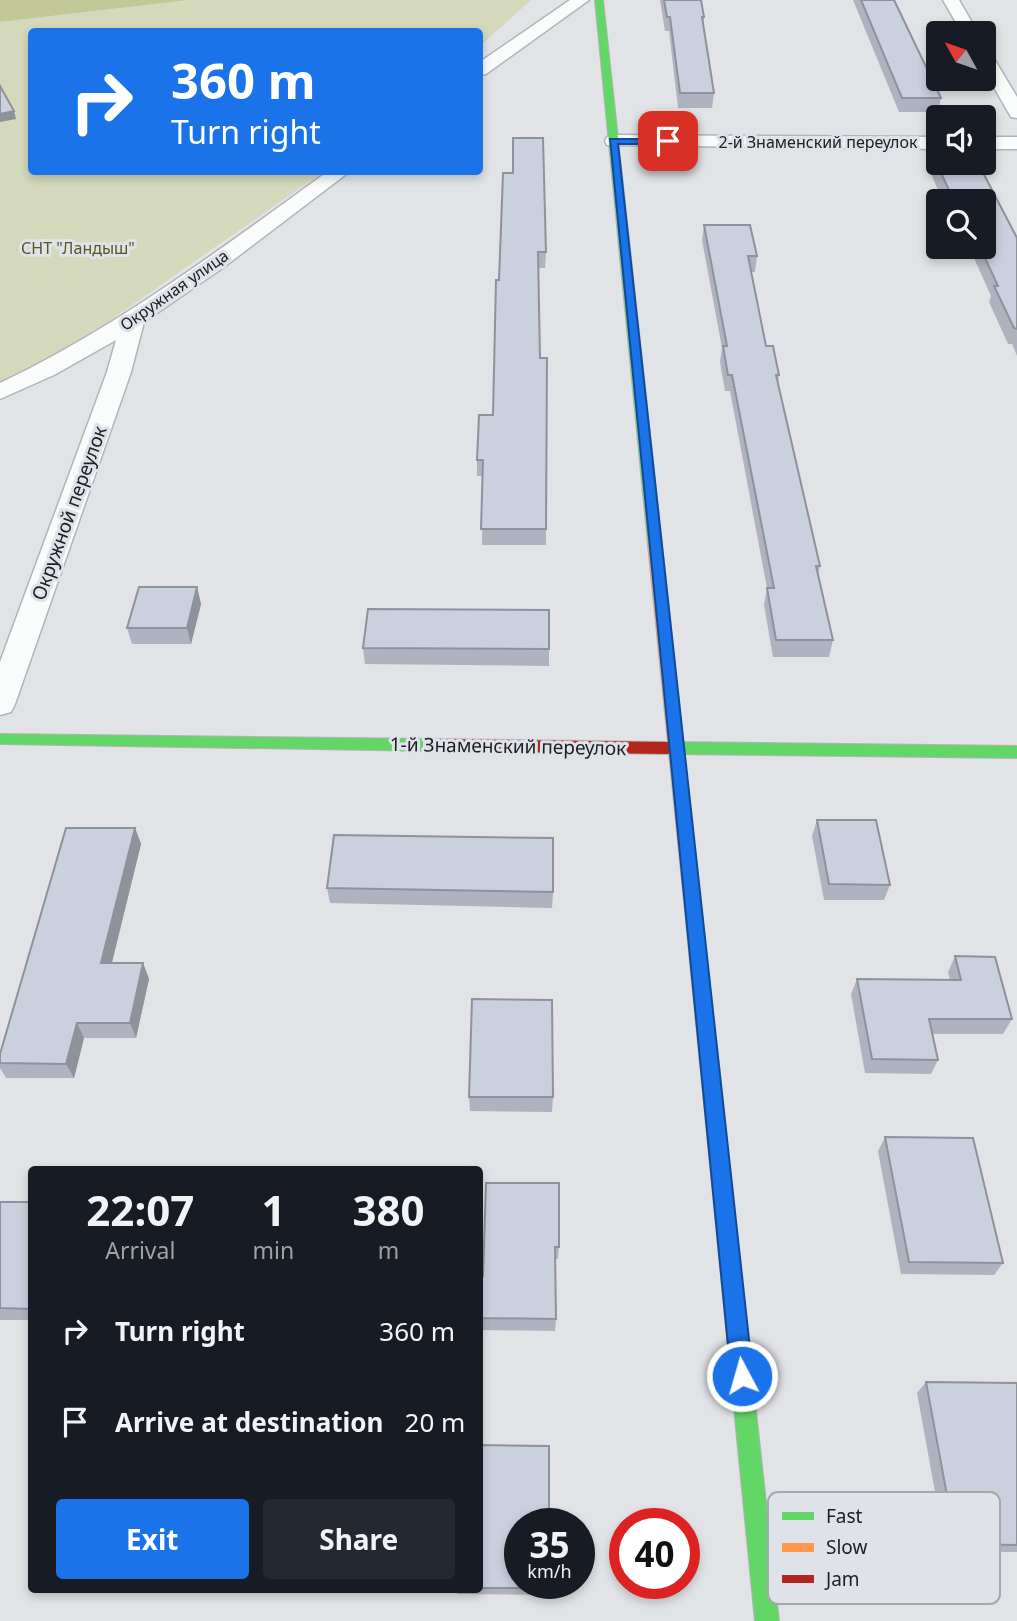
<!DOCTYPE html>
<html lang="en">
<head>
<meta charset="utf-8">
<style>
	:root { --surface:#171b24; --page:#242831; --text:#f1f3f6; --muted:#9ea1a6; --accent:#1a73e8 }
	body { margin:0; font-family:"Noto Sans",sans-serif; background:var(--page); color:var(--text); height:100vh; display:flex; flex-direction:column; font-size:26px; white-space:nowrap }
	* { box-sizing:border-box; margin:0 }
	p { font-size:23px; color:var(--muted) }
	.icon { flex:none; width:38px; height:38px; fill:none; stroke:currentColor; stroke-width:2; stroke-linecap:round; stroke-linejoin:round }
	.map { position:relative; flex:1; overflow:hidden }
	.side { position:absolute; left:28px; top:1166px; width:455px; height:427px; display:flex; flex-direction:column; background:var(--surface); border-radius:7px; box-shadow:0 4px 10px #0003 }
	.side>* { flex:none }
	.hud { position:absolute; left:28px; top:28px; width:455px; height:147px; border-radius:7px; box-shadow:0 4px 10px #0003; background:#1a73e8; color:#fff; overflow:hidden }
	.needle { width:46px; rotate:310deg }
	.tools { position:absolute; left:926px; top:21px; display:grid; gap:14px }
	.tools a { display:grid; place-items:center; width:70px; height:70px; border-radius:7px; background:var(--surface); box-shadow:0 4px 10px #0003; font-size:35px }
	.speed { position:absolute; left:504px; top:1508px; display:flex; gap:14px; font-size:35px; font-weight:700; text-align:center }
	.speed>* { display:grid; place-content:center; width:91px; height:91px; border-radius:50%; background:var(--surface); box-shadow:0 4px 10px #0003; line-height:1 }
	.speed small { font-size:18px; font-weight:400 }
	.speed .limit { border:10px solid #d22; background:#fff; color:#111 }
	.pin { position:absolute; display:grid; place-items:center; width:60px; height:60px; color:#fff; margin:-30px; border-radius:14px; box-shadow:0 4px 10px #0006 }
	.me { position:absolute; width:77px; margin:-38px; rotate:354deg; stroke-linejoin:round; filter:drop-shadow(0 0 5px #0008) }
	.turn { display:flex; align-items:center; gap:24px; height:147px; padding:0 28px; font-size:32px }
	.turn .icon { width:91px; height:91px; stroke-width:2.5 }
	.turn b { display:block; font-size:49px; line-height:60px }
	.eta { display:flex; justify-content:space-evenly; align-items:center; height:119px; text-align:center }
	.eta b { font-size:42px; font-weight:700; line-height:49px }
	.primary-button { display:flex; gap:14px; margin-top:auto; padding:14px 28px }
	.primary-button a { flex:1; height:80px; border-radius:7px; background:var(--accent); color:#fff; font-size:28px; font-weight:700; line-height:80px; text-align:center }
	.primary-button a+a { background:var(--page); color:var(--text) }
	ul { padding:0; list-style:none }
	li { display:flex; align-items:center; gap:21px; height:91px; padding:0 28px }
	li div { flex:1 }
	li b { display:block; font-size:26px }
	li em { font-style:normal }
	.map>svg:first-child { display:block }
	.green { fill:#d4d9bc }
	.forest { fill:#c2c898 }
	.lines { fill:none; stroke-linecap:round; stroke-linejoin:round }
	.street-casing { stroke:#b2b4b7; stroke-width:3 }
	.fast-casing { stroke:#b2b4b7; stroke-width:2 }
	.slow-casing { stroke:#b2b4b7; stroke-width:2 }
	.jam-casing { stroke:#b2b4b7; stroke-width:2 }
	.street { fill:#fafbfb; fill-rule:evenodd }
	.fast { fill:#63d668; fill-rule:evenodd }
	.slow { fill:#ff974d; fill-rule:evenodd }
	.jam { fill:#b3261e; fill-rule:evenodd }
	.wall { fill:#afb3bf }
	.shaded-wall { fill:#8e929b }
	.building { fill:#cbd0de; stroke:#8e929b; stroke-width:2 }
	.route { fill:#1a73e8; stroke:#114b97; stroke-width:2 }
	.labels { text-anchor:middle; stroke-width:6; stroke-linejoin:round; paint-order:stroke }
	.far-street-label { font-size:16px; fill:#202124; stroke:#dfe2e9 }
	.far-park-label { font-size:16px; fill:#555a19; stroke:#dfe2e9 }
	.street-label { font-size:19px; fill:#202124; stroke:#dfe2e9 }
	.key { fill:#dfe2e9; stroke:#a6a8ae; stroke-width:2 }
	.key-label { font-size:19px; fill:#202124 }
</style>
</head>
<body>
<div class="map">
<svg width="1017" height="1621" viewBox="0 0 1017 1621">
	<rect width="100%" height="100%" fill="#e1e3e7"/>
	<path class="green" d="M 189,0 L 531,0 L 480,46 L 480,32 L 32,32 L 32,172 L 323,172 L 79,342 L 0,383 L 0,22 Z"/>
	<path class="forest" d="M 0,0 L 189,0 L 0,22 Z"/>
	<g class="lines">
		<g class="street-casing">
			<path id="street" d="M 570,0 L 589,0 L 486,74 L 480,75 L 480,62 Z
				M 943,0 L 959,0 L 978,33 L 962,33 Z
				M 984,51 L 990,52 L 1017,97 L 1017,118 L 1011,117 L 984,70 Z
				M 614,135 L 938,137 L 938,149 L 607,145 L 605,141 L 607,137 Z
				M 984,137 L 1017,137 L 1017,149 L 984,149 Z
				M 327,172 L 349,172 L 224,267 L 144,322 L 131,372 L 15,704 L 11,712 L 0,715 L 0,662 L 107,372 L 116,340 L 54,375 L 0,399 L 0,383 C 118,327 222,248 327,172 Z"/>
		</g>
		<g class="fast-casing">
			<path id="fast" d="M 595,0 L 603,0 L 662,545 L 655,549 L 648,545 Z
				M 0,734 L 432,739 L 440,745 L 432,751 L 0,744 Z
				M 668,742 L 1017,746 L 1017,758 L 668,754 L 660,748 Z
				M 692,894 L 698,896 L 700,901 L 779,1621 L 755,1621 L 684,901 L 686,896 Z"/>
		</g>
		<g class="slow-casing">
			<path id="slow" d="M 655,541 L 662,545 L 700,901 L 698,906 L 692,908 L 686,906 L 684,901 L 648,545 Z"/>
		</g>
		<g class="jam-casing">
			<path id="jam" d="M 432,739 L 668,742 L 676,748 L 668,754 L 432,751 L 424,745 Z"/>
		</g>
		<use href="#street" class="street"/>
		<use href="#fast" class="fast"/>
		<use href="#slow" class="slow"/>
		<use href="#jam" class="jam"/>
	</g>
	<path class="wall" d="M 660,0 L 701,0 L 704,17 L 703,28 L 714,93 L 712,108 L 678,108 L 669,31 L 665,31 Z
		M 853,0 L 894,0 L 941,98 L 938,112 L 899,112 Z
		M 935,160 L 938,160 L 938,163 L 978,163 L 1017,238 L 1017,356 L 1012,344 L 1008,344 L 989,302 L 991,296 L 969,247 L 984,247 L 984,201 L 943,201 L 931,174 Z
		M 503,173 L 546,252 L 545,268 L 538,268 L 540,358 L 546,529 L 546,545 L 482,545 L 483,476 L 477,476 L 477,460 L 493,415 L 499,280 Z
		M 704,225 L 757,256 L 755,272 L 751,272 L 766,346 L 779,375 L 778,383 L 820,566 L 818,575 L 833,640 L 829,657 L 773,657 L 764,605 L 767,588 L 730,391 L 725,391 L 720,362 L 722,348 L 702,240 Z
		M 197,587 L 201,604 L 191,644 L 132,644 L 127,628 Z
		M 363,648 L 549,649 L 549,666 L 365,664 Z
		M 817,820 L 890,885 L 884,900 L 824,900 L 812,836 Z
		M 135,828 L 141,844 L 112,963 L 143,963 L 149,979 L 136,1038 L 84,1038 L 74,1078 L 6,1078 L 0,1068 L 0,1054 Z
		M 327,888 L 553,892 L 552,908 L 330,903 Z
		M 955,956 L 1012,1019 L 1003,1034 L 932,1034 L 938,1060 L 931,1074 L 865,1073 L 851,994 L 857,979 L 950,980 L 948,972 Z
		M 469,1097 L 553,1097 L 552,1112 L 470,1111 Z
		M 885,1137 L 1003,1263 L 994,1275 L 901,1274 L 878,1151 Z
		M 486,1183 L 559,1247 L 558,1259 L 555,1259 L 556,1319 L 555,1331 L 480,1330 L 480,1276 L 483,1276 Z
		M 0,1202 L 32,1202 L 32,1320 L 0,1320 Z
		M 926,1382 L 1017,1383 L 1017,1552 L 946,1552 L 917,1393 Z
		M 480,1445 L 550,1588 L 549,1595 L 457,1594 L 456,1589 L 480,1589 Z"/>
	<path class="shaded-wall" d="M 14,111 L 16,119 L 0,122 L 0,114 Z
		M 197,587 L 201,604 L 191,644 L 187,628 Z
		M 135,828 L 141,844 L 108,978 L 101,963 Z
		M 143,963 L 149,979 L 136,1038 L 130,1023 Z
		M 77,1023 L 84,1038 L 74,1078 L 66,1064 Z"/>
	<path class="building" d="M 664,0 L 701,0 L 704,17 L 702,17 L 714,93 L 680,93 L 670,17 L 667,17 Z
		M 861,0 L 894,0 L 941,98 L 902,98 Z
		M 0,86 L 14,111 L 0,114 Z
		M 513,138 L 543,138 L 546,252 L 538,252 L 540,358 L 547,358 L 546,529 L 481,529 L 483,460 L 477,460 L 479,415 L 493,415 L 496,280 L 499,280 L 503,173 L 513,173 Z
		M 935,160 L 938,160 L 938,163 L 978,163 L 1017,238 L 1017,329 L 1014,328 L 994,286 L 998,286 L 980,247 L 984,247 L 984,201 L 954,201 Z
		M 704,225 L 750,225 L 757,256 L 748,256 L 766,346 L 773,346 L 779,375 L 776,375 L 820,566 L 816,566 L 833,640 L 776,640 L 767,588 L 774,588 L 732,375 L 728,375 L 723,346 L 727,346 Z
		M 139,587 L 197,587 L 187,628 L 127,628 Z
		M 368,609 L 549,610 L 549,649 L 363,648 Z
		M 817,820 L 876,820 L 890,885 L 829,884 Z
		M 66,828 L 135,828 L 101,963 L 143,963 L 130,1023 L 77,1023 L 66,1064 L 0,1063 L 0,1054 Z
		M 334,835 L 553,838 L 553,892 L 327,888 Z
		M 955,956 L 995,957 L 1012,1019 L 929,1019 L 938,1060 L 872,1059 L 857,979 L 961,980 Z
		M 472,999 L 552,1000 L 553,1097 L 469,1097 Z
		M 885,1137 L 973,1138 L 1003,1263 L 909,1262 Z
		M 486,1183 L 559,1183 L 559,1247 L 555,1247 L 556,1319 L 480,1318 L 480,1276 L 483,1276 Z
		M 0,1202 L 32,1202 L 32,1309 L 0,1308 Z
		M 926,1382 L 1017,1383 L 1017,1545 L 956,1544 Z
		M 480,1445 L 549,1446 L 549,1524 L 520,1524 L 520,1584 L 550,1584 L 550,1588 L 480,1588 Z"/>
	<path class="route" d="M 610,139 L 668,139 L 672,141 L 668,144 L 618,144 L 753,1376 L 750,1383 L 742,1386 L 734,1383 L 731,1376 Z"/>
	<g class="labels">
		<g class="far-street-label">
			<text x="818" y="148">2-й Знаменский переулок</text>
			<text transform="translate(174 290) rotate(-35)" y="6">Окружная улица</text>
		</g>
		<g class="far-park-label">
			<text x="78" y="254">СНТ "Ландыш"</text>
		</g>
		<g class="street-label">
			<text transform="translate(69 513) rotate(-70)" y="7">Окружной переулок</text>
			<text transform="translate(508 746) rotate(1)" y="7">1-й Знаменский переулок</text>
		</g>
	</g>
	<rect x="768" y="1492" width="232" height="112" rx="10" class="key"/>
	<rect x="782" y="1512" width="32" height="8" fill="#63d668"/>
	<rect x="782" y="1543" width="32" height="9" fill="#ff974d"/>
	<rect x="782" y="1575" width="32" height="8" fill="#b3261e"/>
	<g class="key-label">
		<text x="826" y="1523">Fast</text>
		<text x="826" y="1554">Slow</text>
		<text x="826" y="1586">Jam</text>
	</g>
</svg>
<div class="tools">
<a><svg class="needle" viewBox="-14 -14 28 28"><path d="M0-13l5 13h-10z" fill="#e53935"/><path d="M0 13l5-13h-10z" fill="#9ea1a6"/></svg></a>
<a><svg class="icon" aria-label="sound" viewBox="0 0 24 24"><path d="M4 9h4l5-4v14l-5-4H4zM17 9q2 3 0 6"/></svg></a>
<a><svg class="icon" aria-label="search" viewBox="0 0 24 24"><circle cx="10" cy="10" r="6"/><path d="M15 15l6 6"/></svg></a>
</div>
<div class="speed"><div>35<small>km/h</small></div><div class="limit">40</div></div>
<div class="pin" style="left:668px;top:141px;background:#d93025"><svg class="icon" aria-label="arrive" viewBox="0 0 24 24"><path d="M6 21V4h12l-3 4 3 4H6"/></svg></div>
<svg class="me" style="left:742px;top:1376px" viewBox="-20 -20 40 40"><circle r="17" fill="#1a73e8" stroke="#fff" stroke-width="3"/><path d="M0-11L8 9 0 5-8 9z" fill="#fff"/></svg>
<div class="hud">
<div class="turn"><svg class="icon" aria-label="right" viewBox="0 0 24 24"><path d="M7 20v-9h11M14 6l5 5-5 5"/></svg><div><b>360 m</b>Turn right</div></div>
</div>
<section class="side">
<div class="eta">
<div><b>22:07</b><p>Arrival</p></div>
<div><b>1</b><p>min</p></div>
<div><b>380</b><p>m</p></div>
</div>
<ul>
<li><svg class="icon" aria-label="right" viewBox="0 0 24 24"><path d="M7 20v-9h11M14 6l5 5-5 5"/></svg><div><b>Turn right</b></div><em>360 m</em></li>
<li><svg class="icon" aria-label="arrive" viewBox="0 0 24 24"><path d="M6 21V4h12l-3 4 3 4H6"/></svg><div><b>Arrive at destination</b></div><em>20 m</em></li>
</ul>
<div class="primary-button"><a>Exit</a><a>Share</a></div>
</section>
</div>
</body>
</html>
